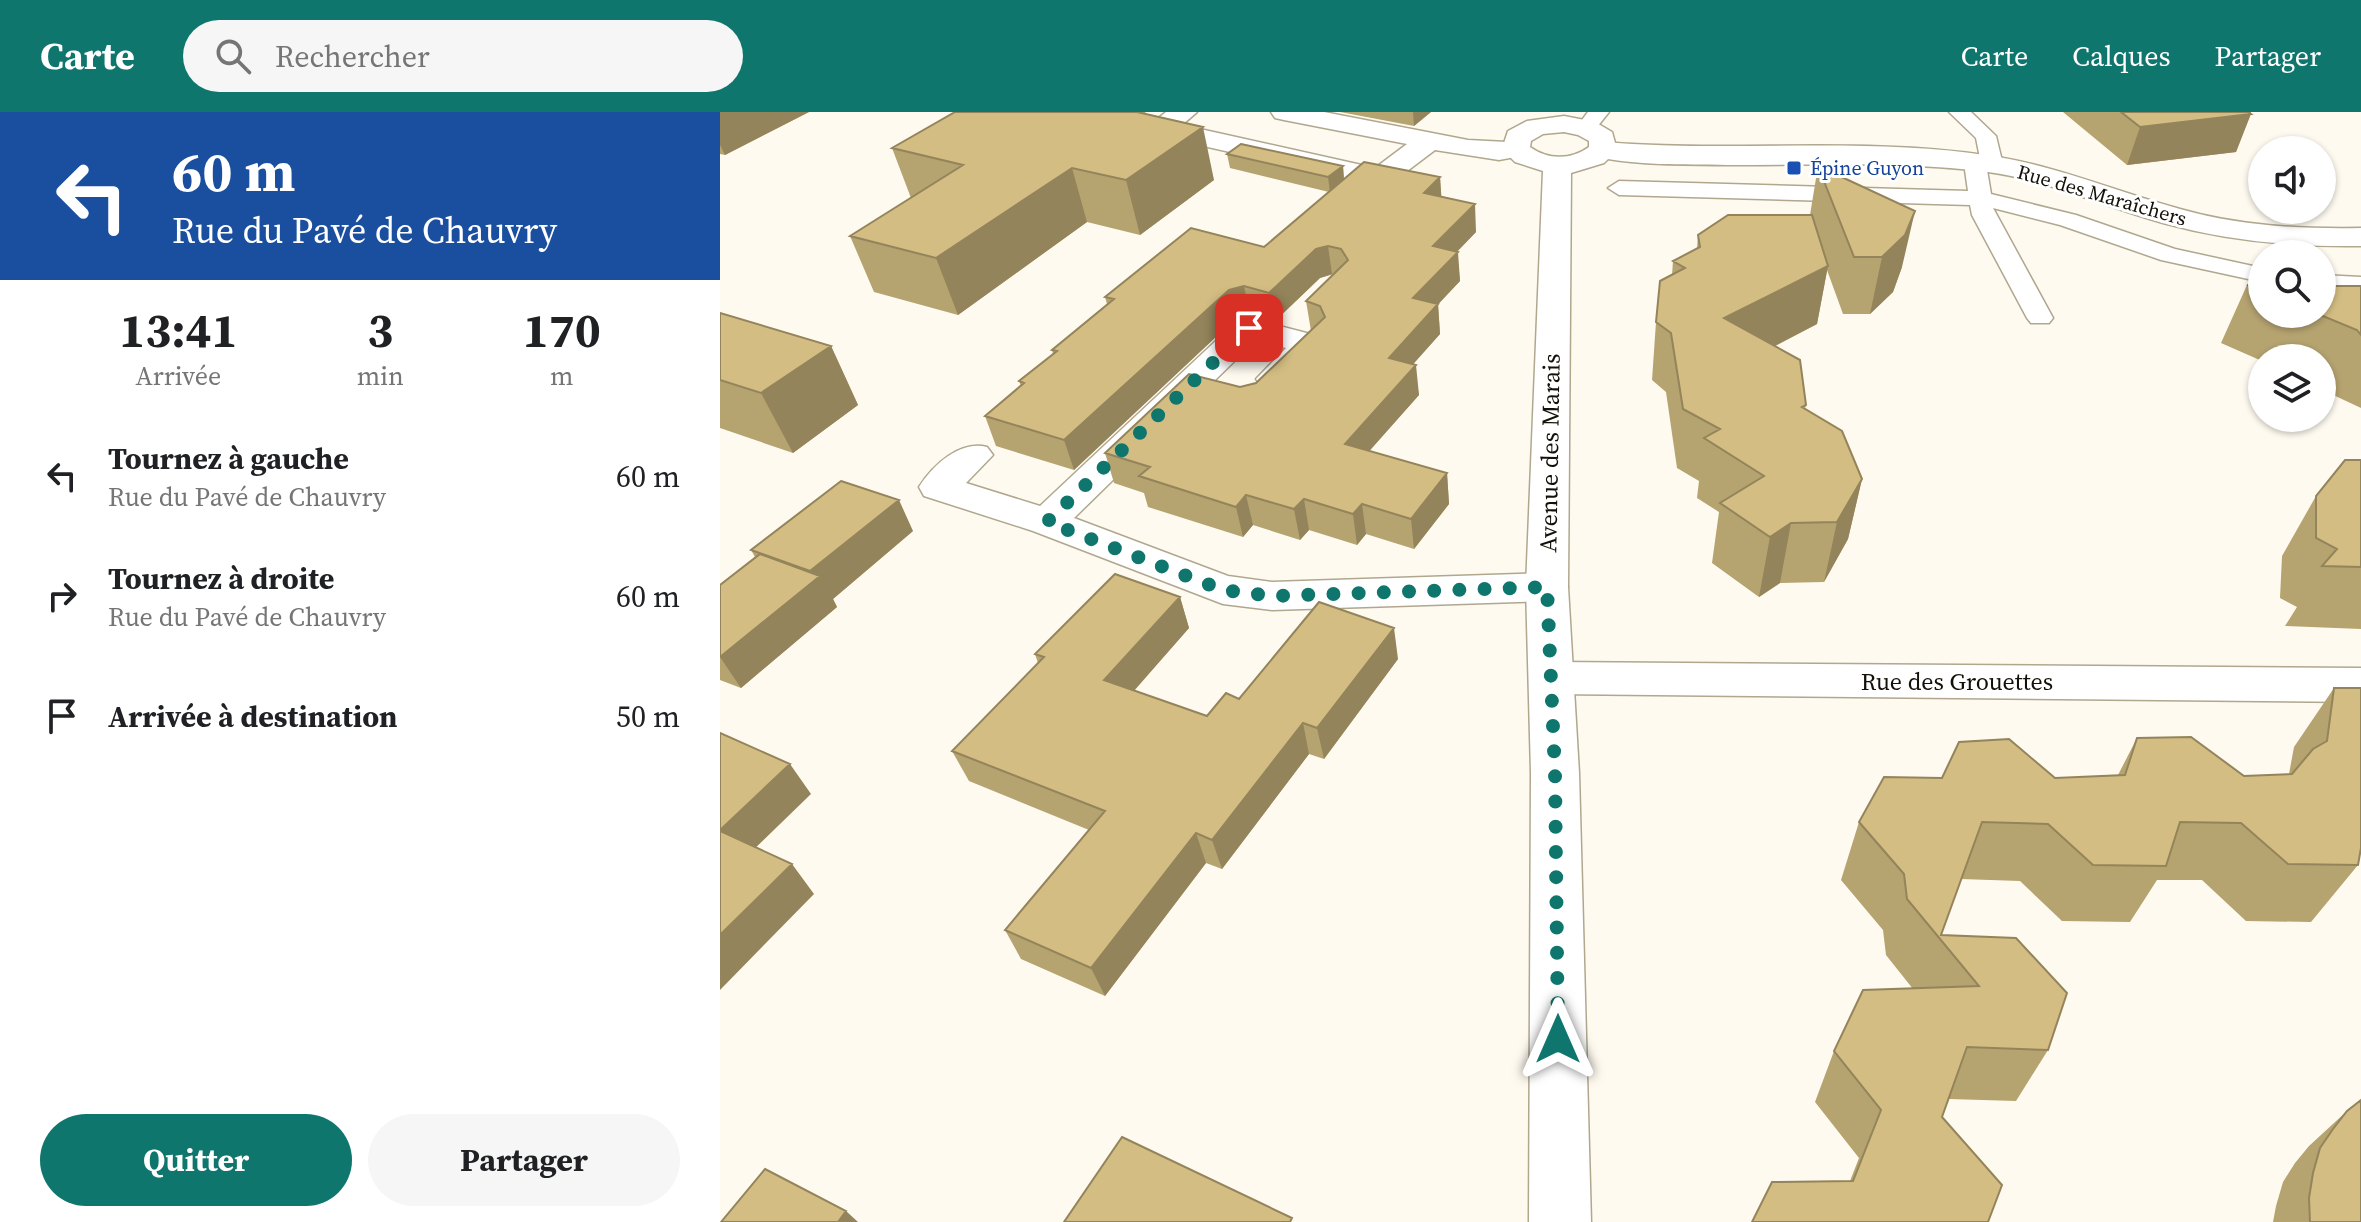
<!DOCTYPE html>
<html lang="fr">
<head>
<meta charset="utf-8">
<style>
	:root { --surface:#fff; --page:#f6f6f6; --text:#202124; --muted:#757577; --accent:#0f766e }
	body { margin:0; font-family:"Source Serif 4",serif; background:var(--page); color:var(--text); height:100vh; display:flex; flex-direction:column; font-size:30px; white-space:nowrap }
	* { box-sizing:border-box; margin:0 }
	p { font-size:26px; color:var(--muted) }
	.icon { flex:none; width:44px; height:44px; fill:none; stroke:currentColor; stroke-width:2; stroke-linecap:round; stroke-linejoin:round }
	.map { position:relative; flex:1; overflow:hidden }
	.side { display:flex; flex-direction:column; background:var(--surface); width:720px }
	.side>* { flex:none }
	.hud { background:#1a4fa0; color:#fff; overflow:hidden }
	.tools { position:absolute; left:1528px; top:24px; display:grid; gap:16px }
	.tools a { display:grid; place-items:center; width:88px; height:88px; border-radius:50%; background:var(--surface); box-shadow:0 2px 6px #0004; font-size:40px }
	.pin { position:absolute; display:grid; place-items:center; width:68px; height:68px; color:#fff; margin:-34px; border-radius:16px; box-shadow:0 4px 12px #0006 }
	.me { position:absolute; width:88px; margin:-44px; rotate:0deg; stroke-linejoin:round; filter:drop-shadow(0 0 6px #0008) }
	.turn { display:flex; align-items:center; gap:28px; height:168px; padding:0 40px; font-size:36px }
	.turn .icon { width:104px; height:104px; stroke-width:2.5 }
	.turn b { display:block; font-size:56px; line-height:68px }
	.eta { display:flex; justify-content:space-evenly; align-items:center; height:136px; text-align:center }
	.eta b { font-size:48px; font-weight:700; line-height:56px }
	.cta { display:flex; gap:16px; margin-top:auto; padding:16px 40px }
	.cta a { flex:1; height:92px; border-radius:48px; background:var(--accent); color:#fff; font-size:32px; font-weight:700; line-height:92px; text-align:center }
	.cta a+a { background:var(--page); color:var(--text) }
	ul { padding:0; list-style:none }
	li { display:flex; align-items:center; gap:24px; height:120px; padding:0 40px }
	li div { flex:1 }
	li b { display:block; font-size:30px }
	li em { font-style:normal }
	header { display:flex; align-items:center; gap:48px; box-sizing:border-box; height:112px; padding:0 40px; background:var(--accent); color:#fff }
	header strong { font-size:38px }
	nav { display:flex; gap:44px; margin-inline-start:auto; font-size:28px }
	.search { width:560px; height:72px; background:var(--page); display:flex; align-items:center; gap:20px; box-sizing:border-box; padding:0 28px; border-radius:44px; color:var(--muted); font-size:30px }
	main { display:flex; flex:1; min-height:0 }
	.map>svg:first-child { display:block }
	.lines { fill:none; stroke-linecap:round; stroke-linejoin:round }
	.lane-casing { stroke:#b0a78e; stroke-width:3 }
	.street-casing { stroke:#b0a78e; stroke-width:3 }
	.secondary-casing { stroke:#b0a78e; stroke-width:3 }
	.lane { fill:#fff; fill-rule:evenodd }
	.street { fill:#fff; fill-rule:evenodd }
	.secondary { fill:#fff; fill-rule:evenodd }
	.wall { fill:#b5a370 }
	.shaded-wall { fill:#94845b }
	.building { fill:#d3bd82; stroke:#94845b; stroke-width:2 }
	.route { stroke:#0f766e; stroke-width:14; stroke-dasharray:0 25.2 }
	.transit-dot { fill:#1a4fb4; stroke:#fff; stroke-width:3 }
	.labels { text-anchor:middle; stroke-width:6; stroke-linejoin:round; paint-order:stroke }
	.far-transit-label { font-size:20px; fill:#164399; stroke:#fff; text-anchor:start }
	.far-street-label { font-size:20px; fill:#131007; stroke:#fff }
	.street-label { font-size:24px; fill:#131007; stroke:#fff }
</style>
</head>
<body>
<header>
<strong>Carte</strong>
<div class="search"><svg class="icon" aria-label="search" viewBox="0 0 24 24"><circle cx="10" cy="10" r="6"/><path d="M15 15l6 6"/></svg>Rechercher</div>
<nav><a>Carte</a><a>Calques</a><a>Partager</a></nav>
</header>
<main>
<section class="side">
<div class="hud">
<div class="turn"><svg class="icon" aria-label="left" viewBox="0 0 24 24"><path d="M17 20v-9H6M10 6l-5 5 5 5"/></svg><div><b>60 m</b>Rue du Pavé de Chauvry</div></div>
</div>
<div class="eta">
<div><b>13:41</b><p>Arrivée</p></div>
<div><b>3</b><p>min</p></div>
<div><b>170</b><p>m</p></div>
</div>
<ul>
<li><svg class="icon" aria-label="left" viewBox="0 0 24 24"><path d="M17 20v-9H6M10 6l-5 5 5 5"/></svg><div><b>Tournez à gauche</b><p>Rue du Pavé de Chauvry</p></div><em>60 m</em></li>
<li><svg class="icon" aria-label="right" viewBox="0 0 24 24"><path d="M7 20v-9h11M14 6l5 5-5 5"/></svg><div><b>Tournez à droite</b><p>Rue du Pavé de Chauvry</p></div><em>60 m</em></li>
<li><svg class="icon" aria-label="arrive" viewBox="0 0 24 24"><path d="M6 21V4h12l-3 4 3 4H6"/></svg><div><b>Arrivée à destination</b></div><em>50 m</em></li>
</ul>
<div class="cta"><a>Quitter</a><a>Partager</a></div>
</section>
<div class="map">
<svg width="1641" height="1110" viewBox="0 0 1641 1110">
	<rect width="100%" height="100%" fill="#fefaf0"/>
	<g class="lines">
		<g class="lane-casing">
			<path id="lane" d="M 868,0 L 889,0 L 873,20 L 859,20 L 856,16 Z
				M 1229,0 L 1251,0 L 1276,24 L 1283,53 L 1280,58 L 1267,58 L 1271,82 L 1356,103 L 1455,137 L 1542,156 L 1542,170 L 1441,148 L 1340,113 L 1273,96 L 1333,206 L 1329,211 L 1311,211 L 1307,206 L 1252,103 L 1250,93 L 899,83 L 888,76 L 899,69 L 1248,79 L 1244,51 L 1247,46 L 1260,46 L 1256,26 Z
				M 1602,163 L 1641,165 L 1641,179 L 1602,177 Z"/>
		</g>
		<g class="street-casing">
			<path id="street" d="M 446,0 L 477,0 L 462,13 L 655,56 L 687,32 L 564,8 L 555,6 L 551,0 L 604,0 L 748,28 L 806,31 L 810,37 L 806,43 L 779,48 L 715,38 L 670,72 L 660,74 L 430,22 L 426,16 Z
				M 883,30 C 1012,41 1144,24 1272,44 C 1337,54 1397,80 1460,97 C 1519,114 1580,117 1641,116 L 1641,134 C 1573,135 1508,129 1443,111 C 1384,95 1328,68 1268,60 C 1181,49 1094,53 1007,53 C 963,52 916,54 873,44 L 869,38 L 873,32 Z
				M 529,206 L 602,225 L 607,232 C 592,253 568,281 541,274 L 536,267 L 566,236 L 536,228 L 354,406 L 508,464 L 552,470 L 827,461 L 842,465 L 848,475 L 842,485 L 827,489 L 552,498 L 503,492 L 313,419 L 204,384 L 199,375 C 213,353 240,328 267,335 L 273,343 L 246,371 L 320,394 L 517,209 Z
				M 833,550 L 1641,556 L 1641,590 L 833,582 L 817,578 L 811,566 L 817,554 Z"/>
		</g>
		<g class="secondary-casing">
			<path id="secondary" d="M 844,4 L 875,10 L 892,20 L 897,38 L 884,51 L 851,61 L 848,475 L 859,661 L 871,1110 L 809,1110 L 811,661 L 806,475 L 823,59 L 795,50 L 782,37 L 788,19 L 807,9 ZM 844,20 L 858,23 L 869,29 L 869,35 C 851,48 828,48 810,35 L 811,29 L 823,22 Z"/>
		</g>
		<use href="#lane" class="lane"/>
		<use href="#street" class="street"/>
		<use href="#secondary" class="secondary"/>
	</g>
	<path class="wall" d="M 0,0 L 89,0 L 5,43 L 0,42 Z
		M 235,0 L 426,0 L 424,2 L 494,68 L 420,123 L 367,110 L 238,203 L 154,180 L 130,124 L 191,86 L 172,36 Z
		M 620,0 L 711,0 L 694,14 Z
		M 1343,0 L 1531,0 L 1516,40 L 1407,53 Z
		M 507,42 L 623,54 L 624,67 L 720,65 L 721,85 L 756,120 L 737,140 L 740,169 L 718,192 L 720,222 L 693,252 L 699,283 L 649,339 L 727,361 L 729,392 L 694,437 L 646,422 L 637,433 L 589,418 L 580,428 L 533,413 L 523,425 L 428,395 L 424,381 L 394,371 L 385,341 L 520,275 L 536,271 L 591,219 L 586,189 L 614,162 L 600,166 L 554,210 L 530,203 L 515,207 L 354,358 L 276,334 L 265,304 L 301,274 L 299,269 L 333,242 L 332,238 L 387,192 L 385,185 L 544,135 L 609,80 L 510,56 Z
		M 1098,54 L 1182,155 L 1173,180 L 1150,202 L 1123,202 L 1107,158 L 1097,212 L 1055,234 L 1086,293 L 1085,297 L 1142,367 L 1128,427 L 1104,470 L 1060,471 L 1039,485 L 992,451 L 999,400 L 977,386 L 979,369 L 957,356 L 946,280 L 932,268 L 936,210 L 952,163 L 953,149 L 977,137 L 978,123 L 1090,103 Z
		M 1527,173 L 1542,173 L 1542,202 L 1602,202 L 1641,174 L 1641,296 L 1609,281 L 1606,277 L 1602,275 L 1602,246 L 1542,246 L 1542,249 L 1501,231 Z
		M 0,201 L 111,234 L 138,293 L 73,341 L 0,316 Z
		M 1641,348 L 1641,517 L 1565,514 L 1577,495 L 1560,486 L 1562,444 L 1596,384 Z
		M 193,419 L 113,487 L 117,495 L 21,576 L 0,568 L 0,473 L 35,445 L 31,438 Z
		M 460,485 L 469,516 L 414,579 L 487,604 L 519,587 L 678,547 L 604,647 L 589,642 L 502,757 L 486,751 L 385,884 L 301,847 L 285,818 L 369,718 L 249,669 L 232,639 L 318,551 L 315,542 Z
		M 1614,576 L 1638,753 L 1591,810 L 1526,809 L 1482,768 L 1437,768 L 1410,810 L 1342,809 L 1300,769 L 1241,767 L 1221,823 L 1328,938 L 1296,989 L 1229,987 L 1222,1005 L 1268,1110 L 1130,1069 L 1139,1046 L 1095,990 L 1114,939 L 1193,877 L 1166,843 L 1163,818 L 1121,768 L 1139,710 L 1222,666 L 1335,666 L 1398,663 L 1417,626 L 1524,664 L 1569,662 L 1574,635 Z
		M 1627,999 L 1641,1110 L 1553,1110 L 1556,1094 L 1563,1070 L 1575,1051 L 1589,1034 Z"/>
	<path class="shaded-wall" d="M 0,0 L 89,0 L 5,43 L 0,33 Z
		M 693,0 L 711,0 L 694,14 Z
		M 1525,0 L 1531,0 L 1530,2 L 1531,2 L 1516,40 L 1407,53 L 1420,15 Z
		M 483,15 L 494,68 L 420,123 L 406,68 Z
		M 623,54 L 624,69 L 610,80 L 608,65 Z
		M 352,56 L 367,110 L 238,203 L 216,146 Z
		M 720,65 L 722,93 L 704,81 Z
		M 755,92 L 756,120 L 714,163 L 713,134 Z
		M 1195,99 L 1182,155 L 1173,180 L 1150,202 L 1162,145 Z
		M 608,134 L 612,162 L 600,166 L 554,210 L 549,181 L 596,137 Z
		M 738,140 L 740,169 L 696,216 L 693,186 Z
		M 1108,154 L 1097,212 L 997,264 L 1004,206 Z
		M 524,174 L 530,203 L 515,207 L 354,358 L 344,328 L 509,178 Z
		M 718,192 L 720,222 L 672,276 L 669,246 Z
		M 111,234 L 138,293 L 73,341 L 41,281 Z
		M 696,253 L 699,283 L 629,362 L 625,332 Z
		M 727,361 L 729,392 L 694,437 L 691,407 Z
		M 1142,367 L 1128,427 L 1104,470 L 1117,410 Z
		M 526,383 L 533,413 L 523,425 L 516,395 Z
		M 584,387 L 589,418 L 580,428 L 574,397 Z
		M 179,388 L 193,419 L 113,487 L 117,495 L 21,576 L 0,545 L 95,468 L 90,459 Z
		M 642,392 L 646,422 L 637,433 L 633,402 Z
		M 1071,411 L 1060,471 L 1039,485 L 1050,425 Z
		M 460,485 L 469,516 L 396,599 L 384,568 Z
		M 674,516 L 678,547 L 604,647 L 597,616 Z
		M 583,611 L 589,642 L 502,757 L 492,728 Z
		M 70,652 L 91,682 L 23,748 L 0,720 L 0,718 Z
		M 476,721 L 486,751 L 385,884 L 371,856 Z
		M 72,752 L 94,782 L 0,878 L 0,823 Z
		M 126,1099 L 138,1110 L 118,1110 Z"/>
	<path class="building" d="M 235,0 L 417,0 L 483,15 L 406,68 L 352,56 L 216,146 L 130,124 L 243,53 L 172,36 Z
		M 1401,0 L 1528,0 L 1531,2 L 1420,15 Z
		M 521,32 L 623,54 L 608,65 L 507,42 Z
		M 644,50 L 720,65 L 704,81 L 755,92 L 713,134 L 738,140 L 693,186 L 718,192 L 669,246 L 696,253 L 625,332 L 727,361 L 691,407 L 642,392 L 633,402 L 584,387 L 574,397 L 526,383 L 516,395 L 419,364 L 430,355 L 385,341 L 469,262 L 520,275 L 536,271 L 605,205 L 600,194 L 586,189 L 628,148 L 621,137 L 608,134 L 596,137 L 549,181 L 524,174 L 509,178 L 344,328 L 265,304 L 304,271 L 299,269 L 337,239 L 332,238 L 394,187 L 385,185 L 471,116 L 544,135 Z
		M 1098,54 L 1195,99 L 1185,123 L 1162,145 L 1134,145 Z
		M 1008,103 L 1092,103 L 1108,154 L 1004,206 L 1080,248 L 1086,293 L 1082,295 L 1122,319 L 1142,367 L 1117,410 L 1071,411 L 1050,425 L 1000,391 L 1044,364 L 984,326 L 1000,317 L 963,297 L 951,221 L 936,210 L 940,169 L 965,156 L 953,149 L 980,135 L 978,123 Z
		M 1527,173 L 1542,173 L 1542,179 Z
		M 1602,174 L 1641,174 L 1641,223 L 1637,218 L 1598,202 L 1602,202 Z
		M 0,201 L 111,234 L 41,281 L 0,268 Z
		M 1625,348 L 1641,348 L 1641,455 L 1602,454 L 1617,437 L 1596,426 L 1596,384 Z
		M 121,369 L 179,388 L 90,459 L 31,438 Z
		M 40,442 L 100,464 L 0,545 L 0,473 Z
		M 395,462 L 460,485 L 384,568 L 487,604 L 506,581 L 519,587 L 599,490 L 674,516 L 597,616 L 583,611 L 492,728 L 476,721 L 371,856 L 285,818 L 385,699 L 232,639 L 324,545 L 315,542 Z
		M 1614,576 L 1641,576 L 1641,736 L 1638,753 L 1568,752 L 1521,711 L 1460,710 L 1446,754 L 1373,753 L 1328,712 L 1262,710 L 1221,823 L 1296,826 L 1347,881 L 1328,938 L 1247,935 L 1222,1005 L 1282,1073 L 1268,1110 L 1032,1110 L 1052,1070 L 1133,1069 L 1161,998 L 1114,939 L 1143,878 L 1259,874 L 1187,787 L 1184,762 L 1139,710 L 1164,665 L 1222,666 L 1239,630 L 1289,627 L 1335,666 L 1405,663 L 1417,626 L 1471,625 L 1524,664 L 1572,662 L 1593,637 L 1607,629 Z
		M 0,621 L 70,652 L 0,718 Z
		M 0,719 L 72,752 L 0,823 Z
		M 1641,988 L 1641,1110 L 1590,1110 L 1589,1086 L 1593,1061 L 1600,1036 L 1613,1017 L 1627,999 Z
		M 402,1025 L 572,1106 L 570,1110 L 344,1110 Z
		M 45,1057 L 126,1099 L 118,1110 L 1,1110 Z"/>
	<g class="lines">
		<path class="route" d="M 529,216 L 327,410 L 503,478 L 552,484 L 827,475 L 835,661 L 838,927"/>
	</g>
	<rect class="transit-dot" x="1066" y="48" width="16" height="16" rx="4"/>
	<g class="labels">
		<g class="far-transit-label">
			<text x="1090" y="63">Épine Guyon</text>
		</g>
		<g class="far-street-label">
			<text transform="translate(1382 83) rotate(16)" y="7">Rue des Maraîchers</text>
		</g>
		<g class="street-label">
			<text transform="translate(830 341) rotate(-89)" y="8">Avenue des Marais</text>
			<text x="1237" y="578">Rue des Grouettes</text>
		</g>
	</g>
</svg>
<div class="tools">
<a><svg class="icon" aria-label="sound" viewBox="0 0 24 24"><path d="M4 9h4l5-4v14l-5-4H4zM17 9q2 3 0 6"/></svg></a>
<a><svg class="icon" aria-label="search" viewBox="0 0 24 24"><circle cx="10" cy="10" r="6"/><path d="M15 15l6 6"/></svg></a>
<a><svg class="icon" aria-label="layers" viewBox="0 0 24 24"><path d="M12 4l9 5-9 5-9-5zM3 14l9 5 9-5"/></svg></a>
</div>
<div class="pin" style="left:529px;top:216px;background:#d93025"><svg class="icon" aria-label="arrive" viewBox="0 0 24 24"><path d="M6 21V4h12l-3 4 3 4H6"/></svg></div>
<svg class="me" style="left:838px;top:927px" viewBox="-20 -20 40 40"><path d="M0-17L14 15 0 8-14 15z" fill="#0f766e" stroke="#fff" stroke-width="4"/></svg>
</div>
</main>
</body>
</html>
